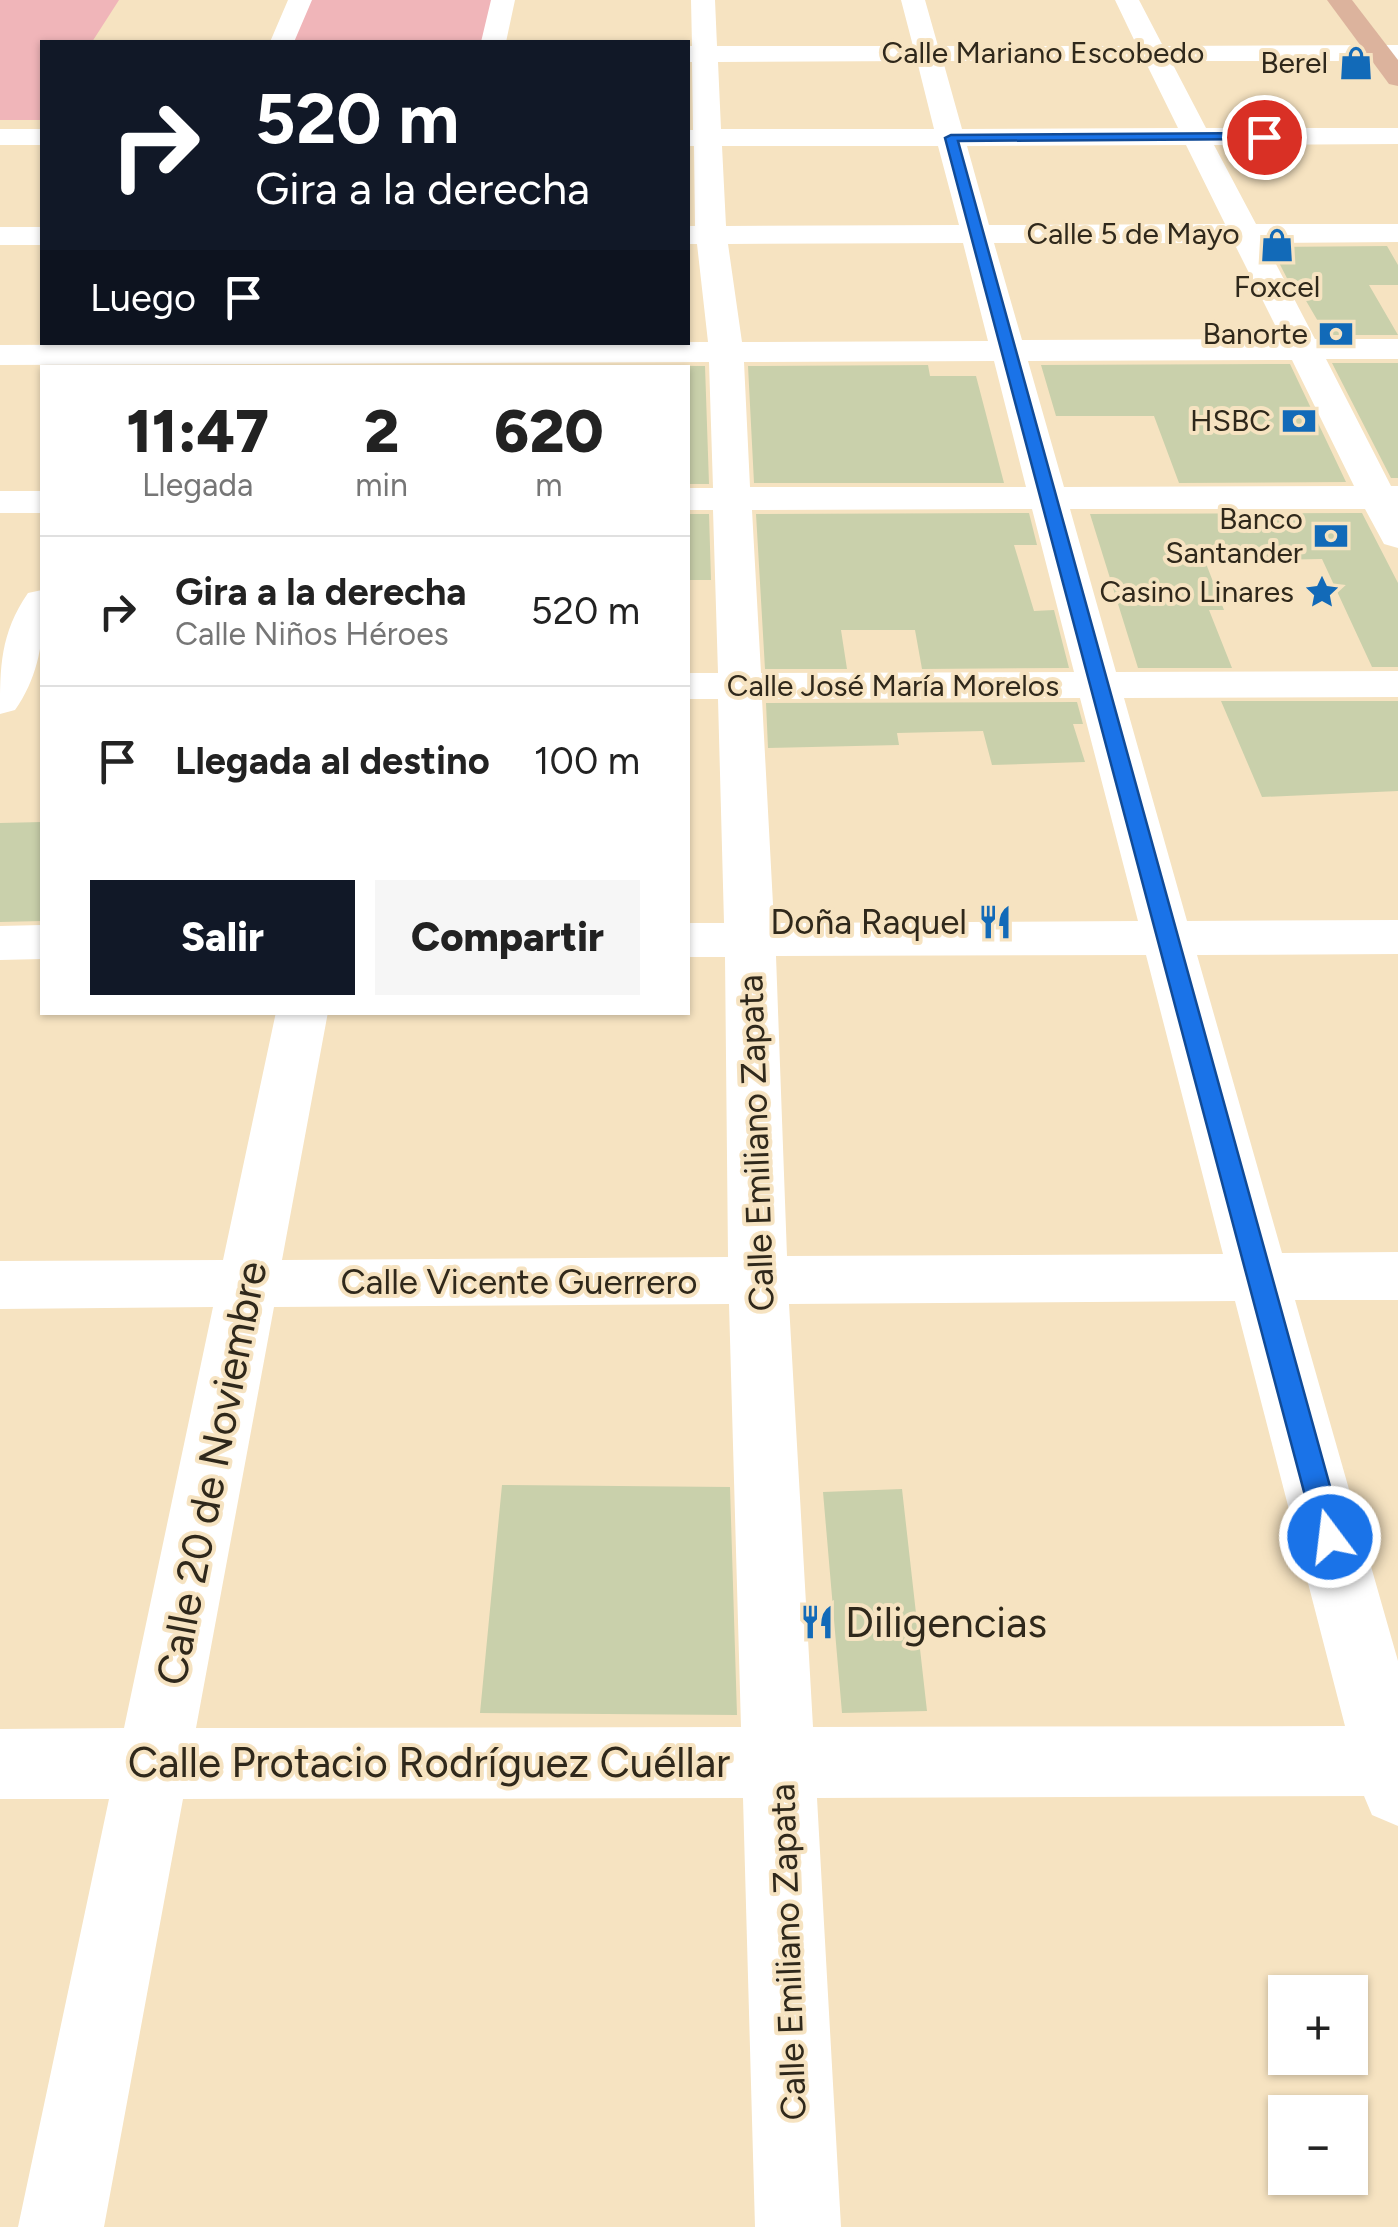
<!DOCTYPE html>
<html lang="es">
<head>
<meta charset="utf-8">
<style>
	:root { --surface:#fff; --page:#f6f6f6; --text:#222; --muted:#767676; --line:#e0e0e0; --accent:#111827 }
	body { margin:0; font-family:Figtree,sans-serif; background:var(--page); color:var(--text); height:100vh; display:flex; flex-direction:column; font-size:38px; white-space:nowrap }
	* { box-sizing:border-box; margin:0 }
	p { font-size:32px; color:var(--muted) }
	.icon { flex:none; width:55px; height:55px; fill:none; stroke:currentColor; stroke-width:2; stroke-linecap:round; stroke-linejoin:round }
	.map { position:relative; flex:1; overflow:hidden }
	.details { position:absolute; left:40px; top:365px; width:650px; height:650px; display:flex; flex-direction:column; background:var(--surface); border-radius:0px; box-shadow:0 2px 8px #0004 }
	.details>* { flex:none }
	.guide { position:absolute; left:40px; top:40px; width:650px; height:305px; border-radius:0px; box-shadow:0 2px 8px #0004; background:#111827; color:#fff; overflow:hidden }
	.tools { position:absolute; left:1268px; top:1975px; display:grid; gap:20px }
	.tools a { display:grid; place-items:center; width:100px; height:100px; border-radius:0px; background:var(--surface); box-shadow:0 2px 8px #0004; font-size:50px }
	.pin { position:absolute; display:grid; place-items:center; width:85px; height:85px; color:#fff; margin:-42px; border:5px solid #fff; border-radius:50%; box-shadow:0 2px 10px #0007 }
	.me { position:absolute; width:110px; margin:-55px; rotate:345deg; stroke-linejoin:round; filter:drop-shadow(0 0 8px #0008) }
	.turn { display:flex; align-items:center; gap:35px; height:210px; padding:0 50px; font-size:45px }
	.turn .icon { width:130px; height:130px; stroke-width:2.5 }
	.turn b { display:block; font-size:70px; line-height:85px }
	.then { display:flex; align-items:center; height:95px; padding:0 50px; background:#0003; gap:20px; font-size:38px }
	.eta { display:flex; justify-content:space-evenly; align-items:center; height:170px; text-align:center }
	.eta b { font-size:60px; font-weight:800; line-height:70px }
	.primary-button { display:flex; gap:20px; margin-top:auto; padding:20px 50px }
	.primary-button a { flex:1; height:115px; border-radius:0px; background:var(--accent); color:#fff; font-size:40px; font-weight:800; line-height:115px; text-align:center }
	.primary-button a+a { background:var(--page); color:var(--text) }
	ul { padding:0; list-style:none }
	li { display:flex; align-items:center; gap:30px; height:150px; padding:0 50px; border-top:2px solid var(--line) }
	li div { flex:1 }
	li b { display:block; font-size:38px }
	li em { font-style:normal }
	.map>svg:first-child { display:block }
	.green { fill:#f0b5b9 }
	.building { fill:#c9d0ab }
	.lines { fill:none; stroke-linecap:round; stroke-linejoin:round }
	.minor { fill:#fff; fill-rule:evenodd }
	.major { fill:#dcb39d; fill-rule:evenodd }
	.route { fill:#1a73e8; stroke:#114b97; stroke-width:2.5 }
	.labels { text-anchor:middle; stroke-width:8; stroke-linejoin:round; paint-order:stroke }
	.far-street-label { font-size:30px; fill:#2f281b; stroke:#f6e3c1 }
	.far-poi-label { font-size:30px; fill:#2f281b; stroke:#f6e3c1; text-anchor:end }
	.poi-label { font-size:35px; fill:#2f281b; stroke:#f6e3c1; text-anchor:end }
	.street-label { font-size:35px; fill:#2f281b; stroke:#f6e3c1 }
	.near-street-label { font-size:42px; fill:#2f281b; stroke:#f6e3c1 }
	.near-poi-label { font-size:42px; fill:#2f281b; stroke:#f6e3c1; text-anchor:start }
</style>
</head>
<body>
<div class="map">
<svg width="1398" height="2227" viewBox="0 0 1398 2227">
	<rect width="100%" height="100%" fill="#f6e3c1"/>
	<path class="green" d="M 0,0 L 119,0 L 92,42 L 42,42 L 42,120 L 0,120 Z
		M 309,0 L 496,0 L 486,42 L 293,42 Z"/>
	<path class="building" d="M 1387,246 L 1398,265 L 1398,285 L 1369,285 L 1398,335 L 1326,335 L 1298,287 L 1292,288 L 1271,247 Z
		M 1332,363 L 1398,363 L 1398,478 L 1391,478 Z
		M 1290,364 L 1346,482 L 1179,483 L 1154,416 L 1056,416 L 1041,365 Z
		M 928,365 L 930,376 L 976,376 L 1004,483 L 754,483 L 748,366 Z
		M 688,366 L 705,366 L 709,484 L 688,484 Z
		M 1029,513 L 1037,545 L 1014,545 L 1034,611 L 1054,610 L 1069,668 L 922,669 L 915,630 L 841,630 L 847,669 L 765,669 L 756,514 Z
		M 1362,513 L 1398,583 L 1398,667 L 1372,667 L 1322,559 L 1205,561 L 1224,610 L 1209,610 L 1232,668 L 1138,668 L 1090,514 Z
		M 688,514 L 709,514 L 711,580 L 688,580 Z
		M 1221,701 L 1398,701 L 1398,791 L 1262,797 Z
		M 1077,702 L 1083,724 L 1073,724 L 1085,762 L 992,765 L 983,731 L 897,733 L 899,745 L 768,748 L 766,703 Z
		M 42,822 L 42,921 L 0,922 L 0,823 Z
		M 502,1485 L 730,1487 L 737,1715 L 480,1713 Z
		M 902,1489 L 927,1711 L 842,1713 L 823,1492 Z"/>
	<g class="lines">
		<path class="minor" d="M 288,0 L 312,0 L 294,42 L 270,42 Z
			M 491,0 L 515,0 L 506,42 L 481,42 Z
			M 691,0 L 715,0 L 717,46 L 913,46 L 901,0 L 925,0 L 938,46 L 1137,46 L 1115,0 L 1139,0 L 1163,46 L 1398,45 L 1398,61 L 1171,61 L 1206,128 L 1398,128 L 1398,144 L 1214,145 L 1256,224 L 1398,224 L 1398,242 L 1265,243 L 1315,339 L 1398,339 L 1398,359 L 1326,359 L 1391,486 L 1398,486 L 1398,548 L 1384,544 L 1365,509 L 1070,509 L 1116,672 L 1398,671 L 1398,697 L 1124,698 L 1187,921 L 1398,920 L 1398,954 L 1197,955 L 1282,1253 L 1398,1252 L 1398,1300 L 1295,1300 L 1398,1661 L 1398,1826 L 1372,1815 L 1364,1796 L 817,1798 L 841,2227 L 755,2227 L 743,1798 L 183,1799 L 104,2227 L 18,2227 L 109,1799 L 0,1799 L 0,1729 L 124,1728 L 213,1307 L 0,1309 L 0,1261 L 223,1260 L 276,1012 L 328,1012 L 282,1260 L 728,1257 L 725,957 L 688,957 L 688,923 L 724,923 L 718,699 L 688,699 L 688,673 L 718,673 L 713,510 L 688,510 L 688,488 L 713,488 L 709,362 L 0,365 L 0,345 L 708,342 L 697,244 L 688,244 L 688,226 L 695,226 L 694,146 L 688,146 L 688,130 L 693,130 L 692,62 L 688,62 L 688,46 L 692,46 ZM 917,61 L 934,129 L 721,129 L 718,62 ZM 943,61 L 1145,61 L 1178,128 L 962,129 ZM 1186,145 L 1225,224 L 989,225 L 967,146 ZM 722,146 L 938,146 L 959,225 L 726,226 ZM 963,243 L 988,341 L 742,342 L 728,244 ZM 994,243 L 1234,243 L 1282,339 L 1022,340 ZM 1292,360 L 1354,486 L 1064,487 L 1028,361 ZM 994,361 L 1026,487 L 750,487 L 744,362 ZM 1032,509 L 1074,672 L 761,673 L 752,510 ZM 1080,698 L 1138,921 L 774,923 L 762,699 ZM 1146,955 L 1223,1254 L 787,1256 L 776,956 ZM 1235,1301 L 1345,1726 L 813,1727 L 789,1304 ZM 729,1304 L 741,1727 L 196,1728 L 274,1307 Z
			M 0,129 L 42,129 L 42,145 L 0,145 Z
			M 0,227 L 42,227 L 42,245 L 0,245 Z
			M 0,491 L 42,491 L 42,513 L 0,513 Z
			M 42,590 C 45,633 41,673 15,710 L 0,714 C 0,667 0,634 28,593 Z
			M 42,925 L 42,959 L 0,960 L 0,926 Z"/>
		<path class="major" d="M 1327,0 L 1352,0 L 1398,60 L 1398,86 L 1389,84 Z"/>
	</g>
	<path class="route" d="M 1264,133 L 1268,139 L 958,141 L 1344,1537 L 1339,1546 L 1330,1549 L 1320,1546 L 1316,1537 L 945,138 L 951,135 Z"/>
	<defs>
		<g id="shop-bare" transform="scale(2.7)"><path d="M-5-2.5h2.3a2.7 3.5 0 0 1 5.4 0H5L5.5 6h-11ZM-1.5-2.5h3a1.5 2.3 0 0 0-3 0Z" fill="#126ab8" stroke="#f6e3c1" stroke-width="2.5" paint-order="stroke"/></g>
		<g id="bank-bare" transform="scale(2.7)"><path d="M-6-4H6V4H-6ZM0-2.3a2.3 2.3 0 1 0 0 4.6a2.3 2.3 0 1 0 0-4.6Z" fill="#126ab8" stroke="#f6e3c1" stroke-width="2.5" paint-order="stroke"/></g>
		<g id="sight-bare" transform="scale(2.7)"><path d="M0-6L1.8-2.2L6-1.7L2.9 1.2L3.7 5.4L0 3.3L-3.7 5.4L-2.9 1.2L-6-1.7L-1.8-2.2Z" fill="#126ab8" stroke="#f6e3c1" stroke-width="2.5" paint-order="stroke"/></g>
		<g id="restaurant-bare" transform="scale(2.7)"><path d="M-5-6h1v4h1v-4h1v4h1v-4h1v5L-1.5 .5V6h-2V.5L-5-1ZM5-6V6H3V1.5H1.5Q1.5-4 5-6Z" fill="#126ab8" stroke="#f6e3c1" stroke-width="2.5" paint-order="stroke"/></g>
	</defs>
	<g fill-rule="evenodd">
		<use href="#shop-bare" x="1356" y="63"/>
		<use href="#shop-bare" x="1277" y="245"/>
		<use href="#bank-bare" x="1336" y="334"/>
		<use href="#bank-bare" x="1299" y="421"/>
		<use href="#bank-bare" x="1331" y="536"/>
		<use href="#sight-bare" x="1322" y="592"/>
		<use href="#restaurant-bare" x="995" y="922"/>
		<use href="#restaurant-bare" x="817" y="1622"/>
	</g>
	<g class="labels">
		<g class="far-street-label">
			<text x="1043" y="63">Calle Mariano Escobedo</text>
			<text x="1133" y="244">Calle 5 de Mayo</text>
			<text x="893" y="696">Calle José María Morelos</text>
		</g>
		<g class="far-poi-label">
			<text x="1328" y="73">Berel</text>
			<text x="1277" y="297" text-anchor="middle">Foxcel</text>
			<text x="1308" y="344">Banorte</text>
			<text x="1271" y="431">HSBC</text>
			<text x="1303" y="529">Banco<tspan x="1303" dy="34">Santander</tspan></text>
			<text x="1294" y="602">Casino Linares</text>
		</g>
		<g class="poi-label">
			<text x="967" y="934">Doña Raquel</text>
		</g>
		<g class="street-label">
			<text transform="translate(756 1143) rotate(-92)" y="12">Calle Emiliano Zapata</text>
			<text x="519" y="1294">Calle Vicente Guerrero</text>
			<text transform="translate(788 1952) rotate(-92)" y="12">Calle Emiliano Zapata</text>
		</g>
		<g class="near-street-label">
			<text transform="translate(211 1473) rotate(-79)" y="15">Calle 20 de Noviembre</text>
			<text x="429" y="1777">Calle Protacio Rodríguez Cuéllar</text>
		</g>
		<g class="near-poi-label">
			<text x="845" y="1637">Diligencias</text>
		</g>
	</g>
</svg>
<div class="tools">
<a>+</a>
<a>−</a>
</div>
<div class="pin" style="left:1264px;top:137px;background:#d93025"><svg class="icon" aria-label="arrive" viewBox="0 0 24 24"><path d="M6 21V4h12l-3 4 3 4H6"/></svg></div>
<svg class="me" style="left:1330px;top:1537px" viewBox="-20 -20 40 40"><circle r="17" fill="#1a73e8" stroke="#fff" stroke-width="3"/><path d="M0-11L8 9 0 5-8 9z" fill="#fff"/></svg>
<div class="guide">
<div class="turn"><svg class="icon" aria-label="right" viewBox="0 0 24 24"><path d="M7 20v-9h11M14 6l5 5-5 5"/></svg><div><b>520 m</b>Gira a la derecha</div></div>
<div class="then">Luego<svg class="icon" aria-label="arrive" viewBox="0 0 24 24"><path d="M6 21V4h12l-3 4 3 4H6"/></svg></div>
</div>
<section class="details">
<div class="eta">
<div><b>11:47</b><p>Llegada</p></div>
<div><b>2</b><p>min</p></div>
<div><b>620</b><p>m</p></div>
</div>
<ul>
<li><svg class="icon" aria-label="right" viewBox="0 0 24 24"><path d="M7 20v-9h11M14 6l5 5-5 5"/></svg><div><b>Gira a la derecha</b><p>Calle Niños Héroes</p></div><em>520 m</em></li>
<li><svg class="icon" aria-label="arrive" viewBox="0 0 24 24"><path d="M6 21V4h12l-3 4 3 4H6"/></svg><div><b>Llegada al destino</b></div><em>100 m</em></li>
</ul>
<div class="primary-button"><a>Salir</a><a>Compartir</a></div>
</section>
</div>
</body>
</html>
